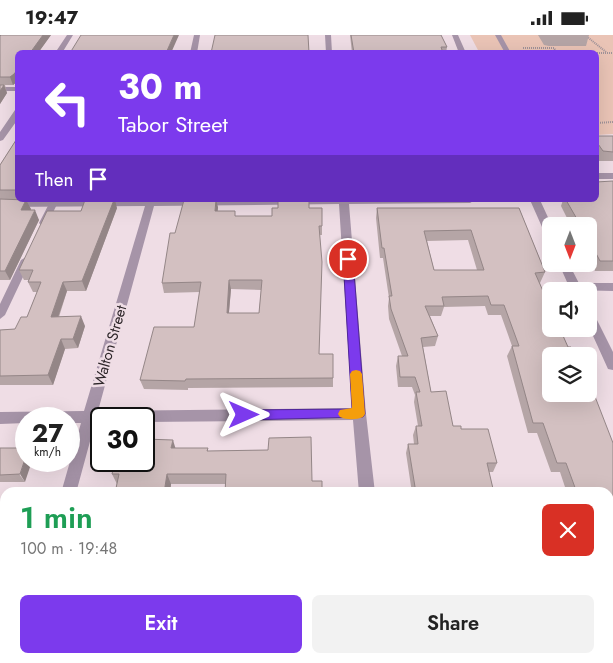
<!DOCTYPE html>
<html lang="en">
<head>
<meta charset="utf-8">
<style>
	:root { --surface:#fff; --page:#f2f2f2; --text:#222; --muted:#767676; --accent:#7c3aed }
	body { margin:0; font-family:Jost,sans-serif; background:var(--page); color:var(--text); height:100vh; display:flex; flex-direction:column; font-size:19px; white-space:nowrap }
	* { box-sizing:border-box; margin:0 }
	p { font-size:16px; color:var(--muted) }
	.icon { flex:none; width:28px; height:28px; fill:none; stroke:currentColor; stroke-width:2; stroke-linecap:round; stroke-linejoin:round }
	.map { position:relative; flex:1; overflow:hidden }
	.sheet { position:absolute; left:0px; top:452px; width:614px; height:176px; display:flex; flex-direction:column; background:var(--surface); border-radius:15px 15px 0 0; box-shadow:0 5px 20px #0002 }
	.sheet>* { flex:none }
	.banner { position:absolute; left:15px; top:15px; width:584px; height:152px; border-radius:8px; box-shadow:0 5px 20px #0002; background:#7c3aed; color:#fff; overflow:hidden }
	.needle { width:32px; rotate:180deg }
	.controls { position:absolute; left:542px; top:182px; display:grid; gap:10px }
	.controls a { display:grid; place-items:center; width:55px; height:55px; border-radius:8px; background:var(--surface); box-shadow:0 5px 20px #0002; font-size:25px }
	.speed { position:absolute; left:15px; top:372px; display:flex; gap:10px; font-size:25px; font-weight:700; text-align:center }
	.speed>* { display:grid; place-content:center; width:65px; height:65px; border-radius:50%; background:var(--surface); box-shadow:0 5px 20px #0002; line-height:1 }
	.speed small { font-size:12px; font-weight:400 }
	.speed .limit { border:2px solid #111; border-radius:8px; background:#fff; color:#111 }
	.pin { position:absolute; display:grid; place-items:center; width:42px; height:42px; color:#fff; margin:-21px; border:2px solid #fff; border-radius:50%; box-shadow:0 1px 5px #0007 }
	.me { position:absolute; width:55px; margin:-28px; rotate:90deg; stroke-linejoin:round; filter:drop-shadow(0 0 4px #0008) }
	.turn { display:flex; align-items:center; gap:18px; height:105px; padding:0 20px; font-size:22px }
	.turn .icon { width:65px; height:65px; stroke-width:2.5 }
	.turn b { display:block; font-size:35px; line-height:42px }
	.then { display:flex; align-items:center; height:48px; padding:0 20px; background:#0003; gap:10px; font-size:19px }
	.round { display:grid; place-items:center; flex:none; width:52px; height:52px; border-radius:8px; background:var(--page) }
	.head { display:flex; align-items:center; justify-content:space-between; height:85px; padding:0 20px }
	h1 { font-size:30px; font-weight:600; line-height:38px; color:#1e9e55 }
	.button { display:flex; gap:10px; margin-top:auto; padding:10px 20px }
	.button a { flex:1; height:58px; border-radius:8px; background:var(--accent); color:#fff; font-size:20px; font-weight:600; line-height:58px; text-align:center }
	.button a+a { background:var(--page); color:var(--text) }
	.status { display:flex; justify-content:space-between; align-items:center; height:35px; padding:0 25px; background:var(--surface); direction:ltr }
	.status svg { height:14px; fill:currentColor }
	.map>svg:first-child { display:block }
	.green { fill:#eac4b6 }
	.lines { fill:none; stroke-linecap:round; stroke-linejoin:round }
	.path { stroke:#a09399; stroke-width:2; stroke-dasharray:1 1; stroke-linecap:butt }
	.service { fill:#a694a8; fill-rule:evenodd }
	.minor { fill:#a694a8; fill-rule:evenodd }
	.tertiary { fill:#a694a8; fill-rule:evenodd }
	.wall { fill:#b5a5a6; fill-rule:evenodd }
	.shaded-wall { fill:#948687 }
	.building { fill:#d3c0c1; stroke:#948687; fill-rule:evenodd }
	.route { fill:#7c3aed; stroke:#51269a }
	.slow { fill:#f59e0b }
	.labels { text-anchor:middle; stroke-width:5; stroke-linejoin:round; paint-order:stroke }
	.street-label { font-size:15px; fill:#2d2629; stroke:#efdde5 }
</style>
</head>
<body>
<div class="status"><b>19:47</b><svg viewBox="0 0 49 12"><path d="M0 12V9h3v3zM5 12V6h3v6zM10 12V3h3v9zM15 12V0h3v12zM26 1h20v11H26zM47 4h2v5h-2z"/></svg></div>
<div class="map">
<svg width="613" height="628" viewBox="0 0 613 628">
	<rect width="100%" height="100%" fill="#efdde5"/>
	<path class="green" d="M 470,0 L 613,0 L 613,99 L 596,100 L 596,18 L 479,17 Z"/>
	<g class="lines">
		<path class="path" d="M 585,0 L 606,17
			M 523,13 L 554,13 L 557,18
			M 593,18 L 613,18
			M 596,27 L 599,29
			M 596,88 L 613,87"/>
		<path class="service" d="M 495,0 L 501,0 L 511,18 L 505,18 Z
			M 51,165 L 59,165 L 47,190 L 41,190 L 39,188 Z
			M 26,222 L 31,225 L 5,280 L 0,284 L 0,269 L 21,225 Z"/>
		<path class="minor" d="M 67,0 L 73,0 L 62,18 L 55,18 Z
			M 194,0 L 200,0 L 197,18 L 190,18 Z
			M 325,0 L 331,0 L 332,18 L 326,18 Z
			M 0,52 L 18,52 L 18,56 L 0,56 Z
			M 15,75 L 18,75 L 18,84 L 3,105 L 0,106 L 0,97 Z
			M 596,138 L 613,138 L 613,144 L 596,144 Z
			M 128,165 L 475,165 L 470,168 L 349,169 L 366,379 L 375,458 L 359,458 L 353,385 L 144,387 L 144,384 L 101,384 L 101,388 L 95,388 L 76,458 L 61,458 L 81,388 L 69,388 L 69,384 L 26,384 L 26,388 L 0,389 L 0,377 L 84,376 L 145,171 L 0,172 L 0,166 ZM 339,169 L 352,373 L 98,376 L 154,171 Z
			M 575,248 L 613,248 L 613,256 L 571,255 L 569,252 L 571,249 Z
			M 10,624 L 28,624 L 27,628 L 9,628 Z
			M 376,624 L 394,624 L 394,628 L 376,628 Z"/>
		<path class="tertiary" d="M 452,0 L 458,0 L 466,18 L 459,18 Z
			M 530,165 L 540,165 L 552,191 L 551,204 L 546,201 Z
			M 559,229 L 569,229 L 583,256 L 571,256 Z
			M 589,276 L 593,277 L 613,317 L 613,335 L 608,334 L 589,292 Z"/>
	</g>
	<path class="wall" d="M 1,0 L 51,0 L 38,18 L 18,18 L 18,46 L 13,50 L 5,50 L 7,58 L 0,69 L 0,1 Z
		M 350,0 L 441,0 L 447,12 L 446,18 L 352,18 Z
		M 538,0 L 589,0 L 586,11 L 549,11 L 544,10 Z
		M 596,101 L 613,101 L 613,126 L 599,126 L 596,122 Z
		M 18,102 L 18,165 L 31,174 L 30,175 L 39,185 L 10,245 L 0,245 L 0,130 Z
		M 613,146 L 613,236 L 595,236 L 589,224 L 589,191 L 571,191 L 561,171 L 563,165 L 596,165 Z
		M 218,172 L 217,176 L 236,181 L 272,181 L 309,173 L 322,191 L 322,200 L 320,200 L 319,319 L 333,343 L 333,352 L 188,353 L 188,355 L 144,354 L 140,345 L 194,292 L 200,257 L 164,258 L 162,248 L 175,198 ZM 231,254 L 261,255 L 259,278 L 229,278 Z
		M 117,173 L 86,256 L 67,256 L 59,282 L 85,291 L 78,313 L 65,314 L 53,350 L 0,350 L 0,295 L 15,294 L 27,282 L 37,257 L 33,257 L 28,247 L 29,245 L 24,245 L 19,235 L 81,176 Z
		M 377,173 L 519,173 L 545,237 L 540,248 L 551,321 L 613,408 L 613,550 L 609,550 L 609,458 L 567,458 L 560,437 L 551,437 L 537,398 L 528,398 L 507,321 L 512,311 L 501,280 L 488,280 L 485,271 L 444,272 L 441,281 L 430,281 L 438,301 L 435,311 L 423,312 L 431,357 L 453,391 L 461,394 L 497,428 L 493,437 L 489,437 L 494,458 L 412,458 L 406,418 L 408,409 L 414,409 L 413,400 L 416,391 L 418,391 L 414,367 L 415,360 L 412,352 L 398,352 L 396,331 L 398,321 L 402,321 L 389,284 L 388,271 L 389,263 L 383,223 L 380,223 L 376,183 ZM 468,205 L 477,235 L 434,235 L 427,206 Z
		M 311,402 L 225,449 L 171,449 L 170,458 L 115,458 L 117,449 L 112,439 L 175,413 L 208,413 L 208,416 L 268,415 Z
		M 0,413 L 25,447 L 0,447 Z
		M 439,624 L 520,624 L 521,628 L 440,628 Z"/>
	<path class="shaded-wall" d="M 43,0 L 51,0 L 38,18 L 30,18 Z
		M 174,0 L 179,0 L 171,18 L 166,18 Z
		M 18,34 L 18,46 L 13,50 L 10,42 Z
		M 4,50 L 7,58 L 0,69 L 0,56 Z
		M 26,165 L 31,174 L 25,185 L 21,175 Z
		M 114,165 L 115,165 L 117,173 L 86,256 L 82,246 Z
		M 216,165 L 218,172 L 217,186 L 215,176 Z
		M 35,175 L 39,185 L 10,245 L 5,236 Z
		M 229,245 L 231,254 L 228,287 L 227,278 Z
		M 63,247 L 67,256 L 55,291 L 51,282 Z
		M 81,281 L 85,291 L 78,313 L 73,304 Z
		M 61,304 L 65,314 L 53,350 L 48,340 Z
		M 173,405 L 176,415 L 171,413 Z
		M 26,421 L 26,426 L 32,426 L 25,447 L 20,439 Z
		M 167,439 L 171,449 L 170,458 L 164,458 Z
		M 5,471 L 5,501 L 4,504 L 0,499 L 0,485 Z
		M 0,501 L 2,504 L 0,510 Z
		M 148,624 L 155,624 L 154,628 L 148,628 Z"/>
	<path class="building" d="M 1,0 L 43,0 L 30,18 L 18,18 L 18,34 L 14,39 L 10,42 L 0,42 L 0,1 Z
		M 81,0 L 174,0 L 166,18 L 70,18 Z
		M 215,0 L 308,0 L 309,18 L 211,18 Z
		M 351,0 L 441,0 L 447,12 L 441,12 L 443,18 L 354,18 Z
		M 0,50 L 4,50 L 0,56 Z
		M 596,101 L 613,101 L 613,117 L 603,116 L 596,106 Z
		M 18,102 L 18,155 L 0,155 L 0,130 Z
		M 613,146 L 613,226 L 600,226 L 589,205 L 589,191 L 581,191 L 566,165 L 596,165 L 596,147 Z
		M 0,164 L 26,165 L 21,175 L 35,175 L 5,236 L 0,236 Z
		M 85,165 L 114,165 L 82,246 L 63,247 L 51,282 L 81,281 L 73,304 L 61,304 L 48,340 L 0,341 L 0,295 L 15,294 L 21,282 L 27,282 L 41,247 L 28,247 L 33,235 L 19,235 L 47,176 L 81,176 Z
		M 184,165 L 216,165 L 215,176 L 235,176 L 235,181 L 272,181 L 272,173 L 278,173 L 278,165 L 309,165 L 309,173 L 322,173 L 322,191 L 319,191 L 322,227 L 319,319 L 333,319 L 333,343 L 186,344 L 185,346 L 140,345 L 154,292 L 194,292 L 201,247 L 162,248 L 170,198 L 175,198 ZM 229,245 L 262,245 L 259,278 L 227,278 Z
		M 377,173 L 519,173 L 545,237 L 535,238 L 551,274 L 551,294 L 560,294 L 568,312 L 571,312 L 575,321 L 551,321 L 551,359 L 589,359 L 589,354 L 591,359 L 594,359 L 613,408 L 613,543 L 609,531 L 609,458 L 577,458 L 566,428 L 557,428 L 543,388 L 533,388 L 512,311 L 519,311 L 504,270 L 491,270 L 488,261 L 442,262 L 444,271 L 425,271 L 438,301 L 421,303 L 431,357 L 446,356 L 453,391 L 461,391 L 461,394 L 488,394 L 497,428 L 487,428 L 494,458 L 416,458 L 408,409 L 418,409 L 416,391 L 422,391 L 416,357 L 420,357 L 415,342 L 400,342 L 398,321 L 408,321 L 391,274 L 389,261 L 392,261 L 384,213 L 382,213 ZM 471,195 L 484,235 L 434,235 L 424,196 Z
		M 311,402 L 312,446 L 322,446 L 322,458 L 225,458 L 226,439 L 167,439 L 164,458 L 115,458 L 119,439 L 112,439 L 115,426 L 144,426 L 144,404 L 173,405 L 171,413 L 208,413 L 207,416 L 268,415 L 269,403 Z
		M 0,413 L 26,413 L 26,421 L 20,439 L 0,440 Z
		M 0,470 L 5,470 L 0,485 Z
		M 71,624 L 148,624 L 148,628 L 70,628 Z
		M 212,624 L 264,624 L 264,628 L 212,628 Z
		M 445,624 L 520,624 L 521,628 L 446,628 Z"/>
	<path class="route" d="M 348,221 L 353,224 L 365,379 L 363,382 L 244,385 L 239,384 L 237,380 L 239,376 L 244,375 L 352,374 L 343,224 Z"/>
	<path class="slow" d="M 356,335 L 360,336 L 362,339 L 365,379 L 363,382 C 356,385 347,385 340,382 L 338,379 L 340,375 L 352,373 L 350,339 L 352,336 Z"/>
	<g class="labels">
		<g class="street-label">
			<text transform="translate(110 311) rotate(-74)" y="5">Walton Street</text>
		</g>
	</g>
</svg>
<div class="controls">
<a><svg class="needle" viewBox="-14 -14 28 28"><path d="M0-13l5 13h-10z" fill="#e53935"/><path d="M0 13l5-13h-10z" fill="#767676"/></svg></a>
<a><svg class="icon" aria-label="sound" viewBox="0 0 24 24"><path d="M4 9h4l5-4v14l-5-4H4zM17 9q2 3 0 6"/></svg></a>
<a><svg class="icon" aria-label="layers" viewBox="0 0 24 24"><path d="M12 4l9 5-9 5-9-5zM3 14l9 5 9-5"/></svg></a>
</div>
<div class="speed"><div>27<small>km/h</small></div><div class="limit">30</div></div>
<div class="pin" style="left:348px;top:224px;background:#d93025"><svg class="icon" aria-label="arrive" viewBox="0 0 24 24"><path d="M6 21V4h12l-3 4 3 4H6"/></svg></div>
<svg class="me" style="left:244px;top:380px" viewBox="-20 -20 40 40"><path d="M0-17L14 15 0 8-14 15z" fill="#7c3aed" stroke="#fff" stroke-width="4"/></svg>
<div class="banner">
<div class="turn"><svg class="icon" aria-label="left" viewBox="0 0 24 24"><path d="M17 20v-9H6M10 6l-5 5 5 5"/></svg><div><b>30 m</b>Tabor Street</div></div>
<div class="then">Then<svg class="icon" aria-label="arrive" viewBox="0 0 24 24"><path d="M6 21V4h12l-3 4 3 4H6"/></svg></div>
</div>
<section class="sheet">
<div class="head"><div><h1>1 min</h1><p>100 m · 19:48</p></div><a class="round" style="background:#d93025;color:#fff"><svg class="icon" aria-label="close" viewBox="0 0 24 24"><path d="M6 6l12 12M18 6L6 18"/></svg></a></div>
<div class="button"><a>Exit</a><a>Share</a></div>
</section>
</div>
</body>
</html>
